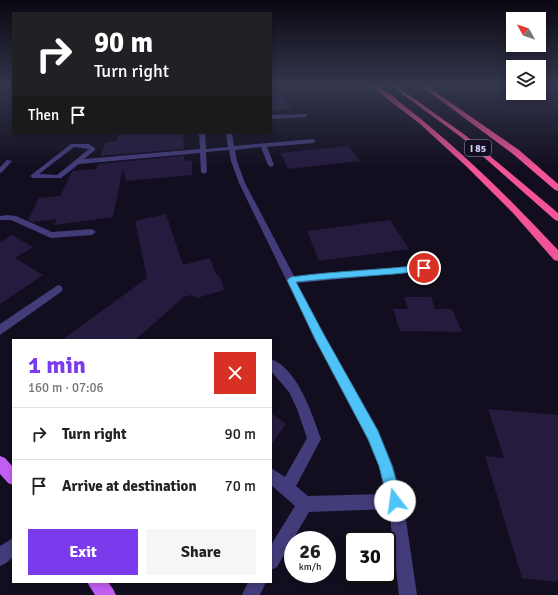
<!DOCTYPE html>
<html lang="en">
<head>
<meta charset="utf-8">
<style>
	:root { --surface:#fff; --page:#f6f6f6; --text:#222; --muted:#767676; --line:#e0e0e0; --accent:#7c3aed }
	body { margin:0; font-family:Signika,sans-serif; background:var(--page); color:var(--text); height:100vh; display:flex; flex-direction:column; font-size:15px; white-space:nowrap }
	* { box-sizing:border-box; margin:0 }
	p { font-size:13px; color:var(--muted) }
	.icon { flex:none; width:22px; height:22px; fill:none; stroke:currentColor; stroke-width:2; stroke-linecap:round; stroke-linejoin:round }
	.map { position:relative; flex:1; overflow:hidden }
	.side { position:absolute; left:12px; top:339px; width:260px; height:244px; display:flex; flex-direction:column; background:var(--surface); border-radius:0px; box-shadow:0 2px 6px #0003 }
	.side>* { flex:none }
	.banner { position:absolute; left:12px; top:12px; width:260px; height:122px; border-radius:0px; box-shadow:0 2px 6px #0003; background:#202124; color:#fff; overflow:hidden }
	.needle { width:26px; rotate:310deg }
	.buttons { position:absolute; left:506px; top:12px; display:grid; gap:8px }
	.buttons a { display:grid; place-items:center; width:40px; height:40px; border-radius:0px; background:var(--surface); box-shadow:0 2px 6px #0003; font-size:20px }
	.speed { position:absolute; left:284px; top:531px; display:flex; gap:8px; font-size:20px; font-weight:700; text-align:center }
	.speed>* { display:grid; place-content:center; width:52px; height:52px; border-radius:50%; background:var(--surface); box-shadow:0 2px 6px #0003; line-height:1 }
	.speed small { font-size:10px; font-weight:400 }
	.speed .limit { border:2px solid #111; border-radius:6px; background:#fff; color:#111 }
	.pin { position:absolute; display:grid; place-items:center; width:34px; height:34px; color:#fff; margin:-17px; border:2px solid #fff; border-radius:50%; box-shadow:0 1px 4px #0007 }
	.me { position:absolute; width:44px; margin:-22px; rotate:345deg; stroke-linejoin:round; filter:drop-shadow(0 0 3px #0008) }
	.turn { display:flex; align-items:center; gap:14px; height:84px; padding:0 16px; font-size:18px }
	.turn .icon { width:52px; height:52px; stroke-width:2.5 }
	.turn b { display:block; font-size:28px; line-height:34px }
	.then { display:flex; align-items:center; height:38px; padding:0 16px; background:#0003; gap:8px; font-size:15px }
	.round { display:grid; place-items:center; flex:none; width:42px; height:42px; border-radius:0px; background:var(--page) }
	.headline { display:flex; align-items:center; justify-content:space-between; height:68px; padding:0 16px }
	h1 { font-size:24px; font-weight:700; line-height:30px; color:var(--accent) }
	.cta { display:flex; gap:8px; margin-top:auto; padding:8px 16px }
	.cta a { flex:1; height:46px; border-radius:0px; background:var(--accent); color:#fff; font-size:16px; font-weight:700; line-height:46px; text-align:center }
	.cta a+a { background:var(--page); color:var(--text) }
	ul { padding:0; list-style:none }
	li { display:flex; align-items:center; gap:12px; height:52px; padding:0 16px; border-top:1px solid var(--line) }
	li div { flex:1 }
	li b { display:block; font-size:15px }
	li em { font-style:normal }
	.map>svg:first-child { display:block }
	.building { fill:#241b3e }
	.lines { fill:none; stroke-linecap:round; stroke-linejoin:round }
	.minor { fill:#423c7a; fill-rule:evenodd }
	.major { fill:#c35ef4; fill-rule:evenodd }
	.highway { fill:#f35397; fill-rule:evenodd }
	.route { fill:#4fc3f7; stroke:#337fa1 }
	.labels { text-anchor:middle; stroke-width:3.5; stroke-linejoin:round; paint-order:stroke }
	.shield { fill:#120e1f; stroke:#9b95ba; stroke-width:1 }
	.shield-label { font-size:10px; font-weight:bold; fill:#d6cffc }
</style>
</head>
<body>
<div class="map">
<svg width="558" height="595" viewBox="0 0 558 595">
	<rect width="100%" height="100%" fill="#120e1f"/>
	<path class="building" d="M 271,85 L 277,85 L 292,109 L 271,111 Z
		M 119,133 L 183,133 L 184,149 L 100,156 L 105,143 L 117,141 Z
		M 348,146 L 360,161 L 288,169 L 281,153 Z
		M 184,156 L 184,161 L 192,160 L 192,175 L 126,181 L 123,168 L 113,217 L 54,225 L 57,219 L 32,222 L 28,220 L 39,198 L 60,196 L 72,171 L 96,169 L 98,164 Z
		M 166,214 L 183,265 L 210,258 L 216,274 L 220,277 L 224,290 L 197,298 L 192,295 L 184,297 L 135,340 L 62,340 L 147,278 L 135,221 Z
		M 390,220 L 409,249 L 319,261 L 307,231 Z
		M 12,235 L 33,247 L 15,258 L 43,275 L 0,304 L 0,242 Z
		M 404,297 L 431,297 L 435,309 L 452,309 L 462,332 L 400,331 L 393,309 L 408,309 Z
		M 488,409 L 558,415 L 558,582 L 522,578 L 485,456 L 504,458 Z
		M 271,413 L 286,424 L 271,445 Z"/>
	<g class="lines">
		<path class="minor" d="M 307,114 L 307,116 L 305,117 L 271,119 L 271,115 Z
			M 199,133 L 205,133 L 206,149 L 228,147 L 226,133 L 232,133 L 234,146 L 313,139 L 316,141 L 313,143 L 267,147 L 274,165 L 271,167 L 268,165 L 261,147 L 235,150 L 237,161 L 245,183 L 294,276 L 424,265 L 429,268 L 424,271 L 297,283 L 323,333 L 378,430 L 393,466 L 404,506 L 417,595 L 399,595 L 389,509 L 309,512 L 277,567 L 271,570 L 271,545 L 295,506 L 271,485 L 271,468 L 285,477 L 307,438 L 297,409 L 289,392 L 271,371 L 271,359 C 298,369 312,414 321,439 L 296,486 L 308,496 L 385,494 L 379,466 L 368,440 L 315,339 L 239,183 L 231,161 L 229,150 L 206,152 L 207,172 L 204,174 L 201,172 L 200,153 L 79,164 L 61,178 L 33,178 L 30,176 L 71,144 L 89,144 L 95,148 L 95,150 L 84,159 L 200,149 ZM 74,147 L 89,149 L 57,175 L 39,174 Z
			M 7,160 L 12,161 L 2,172 L 0,173 L 0,167 Z
			M 7,215 L 16,216 L 52,232 L 92,229 L 96,232 L 92,235 L 51,238 L 11,220 L 0,220 L 0,216 Z
			M 58,285 L 61,286 L 63,289 L 61,292 L 0,335 L 0,324 Z
			M 13,538 L 13,557 L 6,563 L 0,566 L 0,546 Z
			M 248,582 L 266,582 L 260,595 L 242,595 Z"/>
		<path class="major" d="M 0,456 L 5,458 L 13,467 L 13,485 L 8,483 L 0,474 Z
			M 87,582 L 108,582 L 113,589 L 116,595 L 95,595 Z"/>
		<path class="highway" d="M 369,85 C 382,85 397,100 407,108 C 462,151 511,200 558,250 L 558,261 L 554,260 L 513,213 L 467,167 L 419,123 Z
			M 390,85 L 395,85 L 465,135 L 558,213 L 558,221 L 555,220 L 461,137 Z
			M 420,85 L 425,85 L 519,150 L 558,184 L 558,191 L 555,190 L 513,154 Z"/>
	</g>
	<linearGradient id="sky" x2="0" y2="1"><stop stop-color="#0a0811"/><stop offset="0.51" stop-color="#33364d"/><stop offset="1" stop-color="#33364d" stop-opacity="0"/></linearGradient>
	<rect width="558" height="168" fill="url(#sky)"/>
	<path class="route" d="M 424,265 L 428,268 L 424,271 C 381,276 339,277 296,282 L 323,333 L 378,431 L 392,466 L 402,501 L 400,506 L 395,508 L 390,506 L 388,501 L 379,466 L 368,439 L 315,339 L 287,280 L 291,277 C 335,271 379,270 424,265 Z"/>
	<g class="labels">
		<rect class="shield" x="465" y="140" width="26" height="16" rx="3"/>
		<g class="shield-label">
			<text x="478" y="152">I 85</text>
		</g>
	</g>
</svg>
<div class="buttons">
<a><svg class="needle" viewBox="-14 -14 28 28"><path d="M0-13l5 13h-10z" fill="#e53935"/><path d="M0 13l5-13h-10z" fill="#767676"/></svg></a>
<a><svg class="icon" aria-label="layers" viewBox="0 0 24 24"><path d="M12 4l9 5-9 5-9-5zM3 14l9 5 9-5"/></svg></a>
</div>
<div class="speed"><div>26<small>km/h</small></div><div class="limit">30</div></div>
<div class="pin" style="left:424px;top:268px;background:#d93025"><svg class="icon" aria-label="arrive" viewBox="0 0 24 24"><path d="M6 21V4h12l-3 4 3 4H6"/></svg></div>
<svg class="me" style="left:395px;top:501px" viewBox="-20 -20 40 40"><circle r="19" fill="#fff"/><path d="M0-13L10 11 0 6-10 11z" fill="#4fc3f7"/></svg>
<div class="banner">
<div class="turn"><svg class="icon" aria-label="right" viewBox="0 0 24 24"><path d="M7 20v-9h11M14 6l5 5-5 5"/></svg><div><b>90 m</b>Turn right</div></div>
<div class="then">Then<svg class="icon" aria-label="arrive" viewBox="0 0 24 24"><path d="M6 21V4h12l-3 4 3 4H6"/></svg></div>
</div>
<section class="side">
<div class="headline"><div><h1>1 min</h1><p>160 m · 07:06</p></div><a class="round" style="background:#d93025;color:#fff"><svg class="icon" aria-label="close" viewBox="0 0 24 24"><path d="M6 6l12 12M18 6L6 18"/></svg></a></div>
<ul>
<li><svg class="icon" aria-label="right" viewBox="0 0 24 24"><path d="M7 20v-9h11M14 6l5 5-5 5"/></svg><div><b>Turn right</b></div><em>90 m</em></li>
<li><svg class="icon" aria-label="arrive" viewBox="0 0 24 24"><path d="M6 21V4h12l-3 4 3 4H6"/></svg><div><b>Arrive at destination</b></div><em>70 m</em></li>
</ul>
<div class="cta"><a>Exit</a><a>Share</a></div>
</section>
</div>
</body>
</html>
